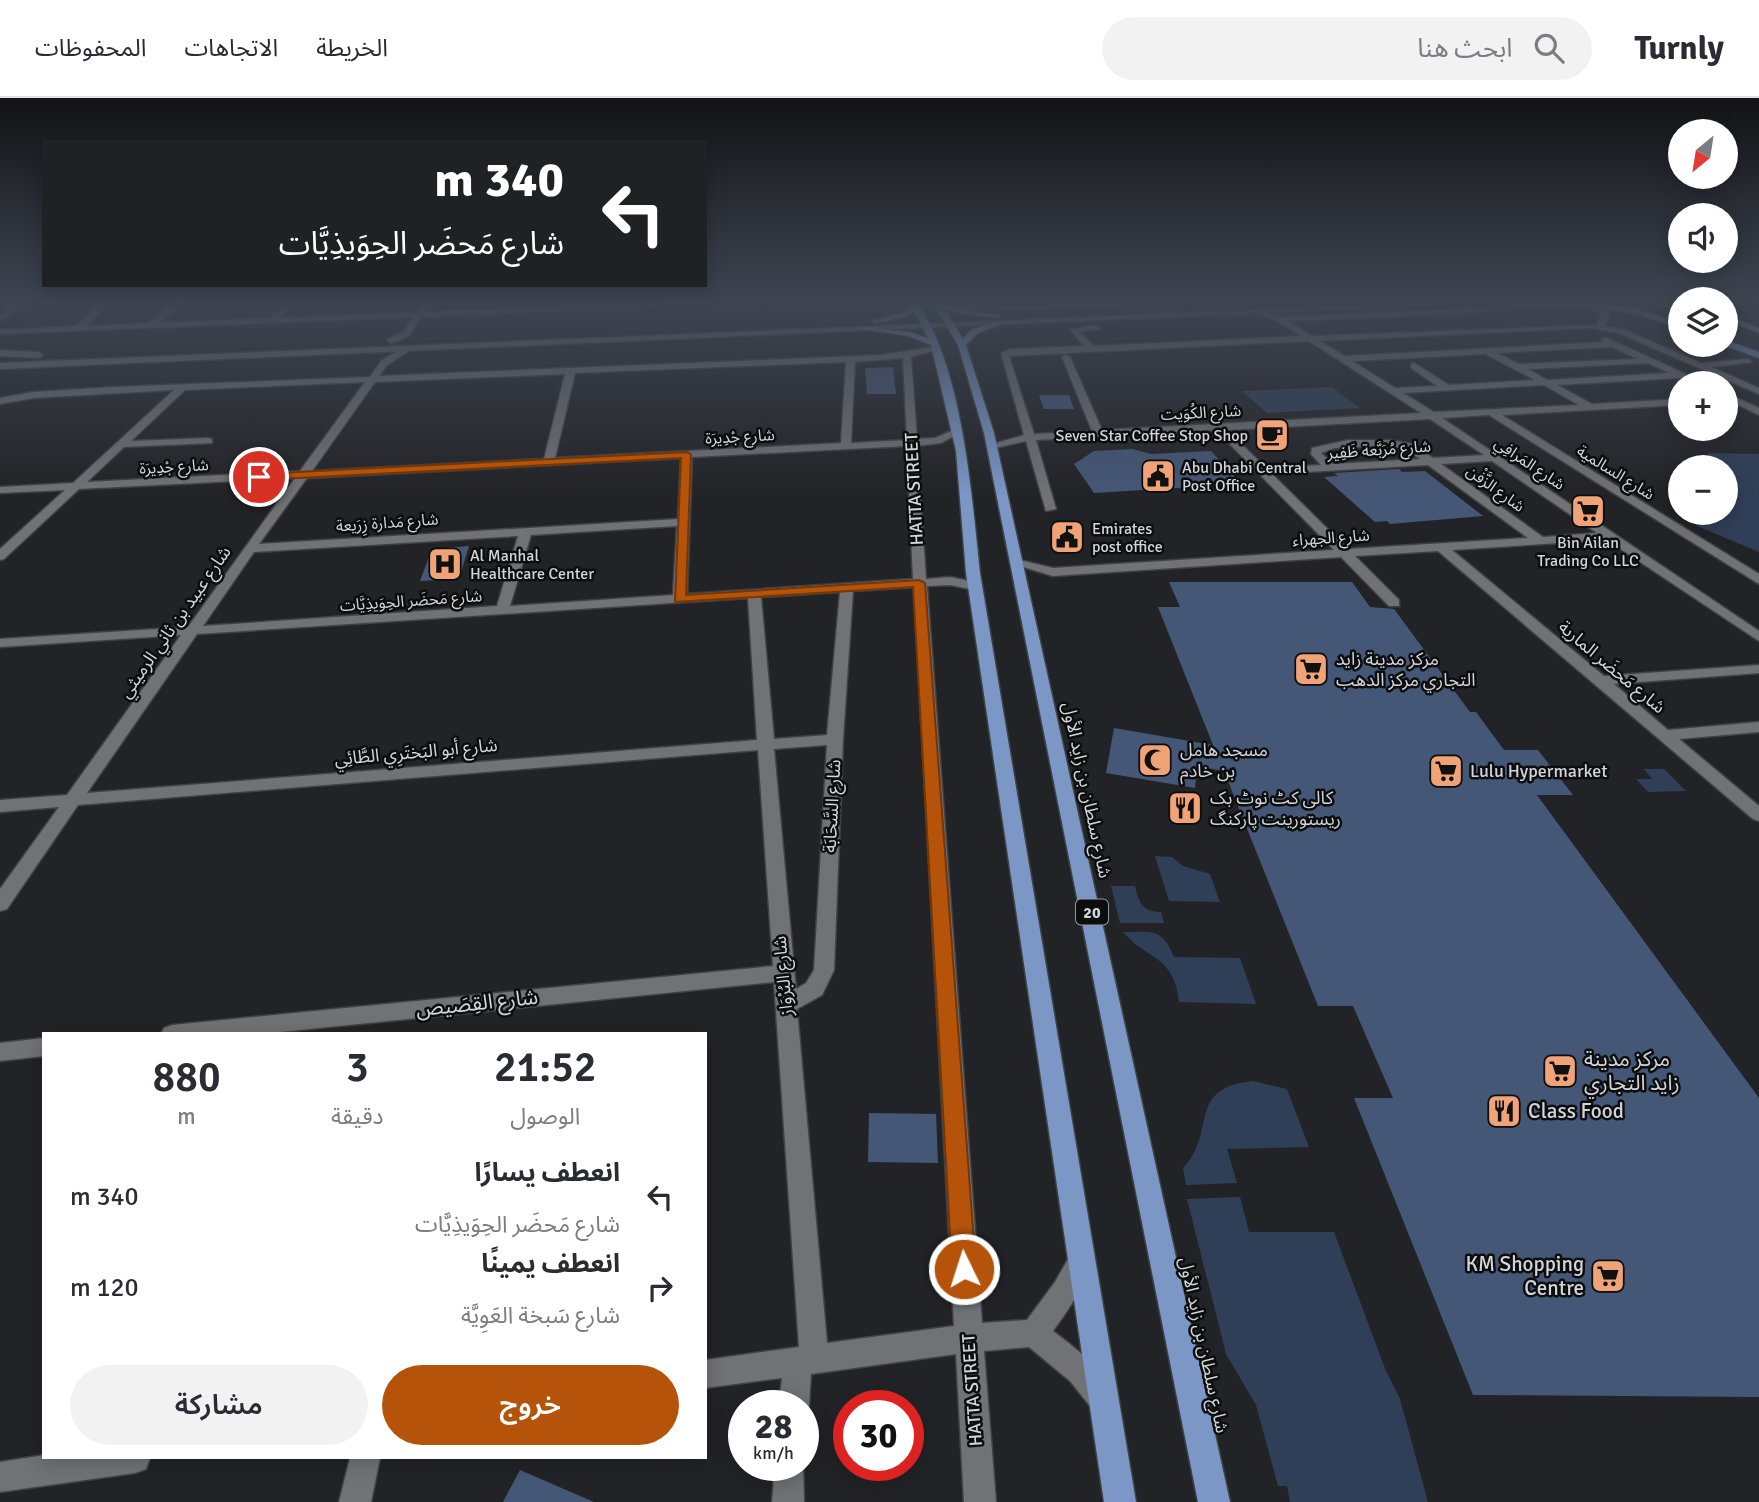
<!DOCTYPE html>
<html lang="ar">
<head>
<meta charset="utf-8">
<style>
	:root { --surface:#fff; --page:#f2f2f3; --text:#2b2b33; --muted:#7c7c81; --line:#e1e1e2; --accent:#b45309 }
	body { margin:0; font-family:Signika,"Noto Sans Arabic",sans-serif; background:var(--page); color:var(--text); direction:rtl; height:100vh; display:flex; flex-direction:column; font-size:26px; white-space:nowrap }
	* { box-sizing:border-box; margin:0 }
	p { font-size:23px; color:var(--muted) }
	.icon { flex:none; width:38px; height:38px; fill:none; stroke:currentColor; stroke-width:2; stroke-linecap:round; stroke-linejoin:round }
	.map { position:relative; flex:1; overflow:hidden; direction:ltr }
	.sheet { position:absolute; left:42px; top:934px; width:665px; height:427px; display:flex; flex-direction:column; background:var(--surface); border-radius:0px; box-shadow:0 4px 18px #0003; direction:rtl }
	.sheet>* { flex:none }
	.guide { position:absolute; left:42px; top:42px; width:665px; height:147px; border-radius:0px; box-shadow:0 4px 18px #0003; direction:rtl; background:#202124; color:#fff; overflow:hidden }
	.needle { width:46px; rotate:210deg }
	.buttons { position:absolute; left:1668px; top:21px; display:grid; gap:14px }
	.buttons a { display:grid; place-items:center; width:70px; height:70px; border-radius:50%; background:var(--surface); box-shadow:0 4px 18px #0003; font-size:35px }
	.speed { position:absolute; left:728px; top:1292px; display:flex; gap:14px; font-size:35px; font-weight:700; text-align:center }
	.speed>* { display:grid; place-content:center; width:91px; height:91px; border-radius:50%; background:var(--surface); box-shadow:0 4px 18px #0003; line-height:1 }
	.speed small { font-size:18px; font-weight:400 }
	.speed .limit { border:10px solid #d22; background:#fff; color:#111 }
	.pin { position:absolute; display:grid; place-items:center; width:60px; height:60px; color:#fff; margin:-30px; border:4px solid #fff; border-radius:50%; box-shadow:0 2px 7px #0007 }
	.me { position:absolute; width:77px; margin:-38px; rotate:356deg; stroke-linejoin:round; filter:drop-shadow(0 0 5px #0008) }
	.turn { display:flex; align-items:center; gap:24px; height:147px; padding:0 28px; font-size:32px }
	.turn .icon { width:91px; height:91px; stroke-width:2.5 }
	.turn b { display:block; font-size:49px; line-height:60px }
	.eta { display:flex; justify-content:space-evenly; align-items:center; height:119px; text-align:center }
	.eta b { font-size:42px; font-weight:600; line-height:49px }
	.primary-button { display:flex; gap:14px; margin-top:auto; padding:14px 28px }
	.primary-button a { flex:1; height:80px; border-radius:42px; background:var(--accent); color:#fff; font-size:28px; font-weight:600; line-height:80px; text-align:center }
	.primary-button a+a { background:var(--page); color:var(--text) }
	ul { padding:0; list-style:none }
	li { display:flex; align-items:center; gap:21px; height:91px; padding:0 28px }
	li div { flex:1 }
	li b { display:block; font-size:26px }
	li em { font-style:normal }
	header { display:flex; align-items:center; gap:42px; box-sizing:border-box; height:98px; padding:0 35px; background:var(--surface); border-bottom:2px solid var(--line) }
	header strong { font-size:33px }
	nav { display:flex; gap:38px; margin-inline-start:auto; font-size:24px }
	.search { width:490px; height:63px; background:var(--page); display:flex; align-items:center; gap:18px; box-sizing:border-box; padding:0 24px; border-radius:38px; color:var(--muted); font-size:26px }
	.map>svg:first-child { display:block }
	.green { fill:#303f58 }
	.building { fill:#455776 }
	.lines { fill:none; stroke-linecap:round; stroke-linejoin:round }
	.minor-casing { stroke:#3f4143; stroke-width:3 }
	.secondary-casing { stroke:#3f4143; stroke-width:3 }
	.primary-casing { stroke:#3f4143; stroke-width:3 }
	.minor { fill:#707275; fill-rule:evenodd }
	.secondary { fill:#707275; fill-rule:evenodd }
	.primary { fill:#7a97c6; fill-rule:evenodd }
	.route { fill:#b45309; stroke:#753606; stroke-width:2 }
	.labels { text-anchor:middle; stroke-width:5; stroke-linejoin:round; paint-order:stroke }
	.far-street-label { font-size:16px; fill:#d4d5d7; stroke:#0c0d0e }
	.far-poi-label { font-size:16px; fill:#d4d5d7; stroke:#0c0d0e; text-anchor:start }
	.shield { fill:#0c0d0e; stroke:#98999b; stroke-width:2 }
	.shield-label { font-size:16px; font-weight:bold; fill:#d4d5d7 }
	.street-label { font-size:18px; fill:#d4d5d7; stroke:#0c0d0e }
	.poi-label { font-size:18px; fill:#d4d5d7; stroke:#0c0d0e; text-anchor:start }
	.near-street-label { font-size:21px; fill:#d4d5d7; stroke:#0c0d0e }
	.near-poi-label { font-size:21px; fill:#d4d5d7; stroke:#0c0d0e; text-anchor:start }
</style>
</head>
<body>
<header>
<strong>Turnly</strong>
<div class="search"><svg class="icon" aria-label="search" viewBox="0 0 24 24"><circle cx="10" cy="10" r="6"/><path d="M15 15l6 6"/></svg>ابحث هنا</div>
<nav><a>الخريطة</a><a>الاتجاهات</a><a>المحفوظات</a></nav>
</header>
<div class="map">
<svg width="1759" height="1404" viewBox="0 0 1759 1404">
	<rect width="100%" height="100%" fill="#222326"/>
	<path class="green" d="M 1428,202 L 1485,202 L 1102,218 L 1128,217 Z
		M 1332,289 L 1360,310 L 1267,315 L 1242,293 Z
		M 1708,355 L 1759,356 L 1759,454 L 1697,428 L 1699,415 L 1726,415 L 1726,369 L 1706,369 Z
		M 1644,671 L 1664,671 L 1686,693 L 1648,694 L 1636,681 L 1652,681 Z
		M 1155,758 L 1172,759 L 1183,768 L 1210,776 L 1220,804 L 1169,803 Z
		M 1111,788 L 1135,788 C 1139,804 1142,814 1161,814 L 1164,825 L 1120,825 Z
		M 1123,834 C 1152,834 1162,829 1174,859 L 1240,860 L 1256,906 L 1179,904 C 1174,856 1146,862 1123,834 Z
		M 1253,983 L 1287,991 L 1309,1049 L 1227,1051 L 1237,1085 L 1186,1087 L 1183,1070 C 1218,1034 1185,990 1253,983 Z
		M 1240,1099 L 1249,1134 L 1334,1134 L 1386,1273 L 1400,1301 L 1428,1404 L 1290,1404 L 1287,1388 L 1278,1388 L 1256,1307 L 1226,1256 L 1187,1101 Z"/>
	<path class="building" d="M 893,269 L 896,296 L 867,296 L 865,270 Z
		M 1039,297 L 1069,297 L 1074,311 L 1044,311 Z
		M 1132,351 L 1151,356 L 1211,353 L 1242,386 L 1094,395 L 1074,366 L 1094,353 Z
		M 1399,371 L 1402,374 L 1425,373 L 1483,418 L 1390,426 L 1387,423 L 1375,424 L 1324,379 L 1338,378 L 1334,375 Z
		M 469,448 L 459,481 L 420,483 L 432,451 Z
		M 1169,484 L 1352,484 L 1370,509 L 1394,511 L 1470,614 L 1476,614 L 1504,652 L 1538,652 L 1573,697 L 1537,697 L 1759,1000 L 1759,1299 L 1473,1297 L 1354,1000 L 1393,1000 L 1353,908 L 1318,908 L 1224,673 L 1201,669 L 1201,673 L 1197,672 L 1195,690 L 1106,675 L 1114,630 L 1213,647 L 1158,509 L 1180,509 Z
		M 869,1015 L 936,1016 L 938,1065 L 868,1064 Z
		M 520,1372 L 594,1404 L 503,1404 Z"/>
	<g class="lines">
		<g class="minor-casing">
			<path id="minor" d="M 104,202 L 113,202 L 86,228 L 149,225 L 178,202 L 187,202 L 159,225 L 270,220 L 288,202 L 296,202 L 279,220 L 416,215 L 424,202 L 432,202 L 424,214 L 718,202 L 783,202 L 421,219 L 409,238 L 390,246 L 387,241 L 403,234 L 413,219 L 0,236 L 0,232 L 76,228 Z
				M 957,202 L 982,209 L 1198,202 L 1230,209 L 1226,211 L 1189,205 L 982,213 L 965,211 Z
				M 1242,202 L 1251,202 L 1242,210 L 1236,210 Z
				M 1280,202 L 1288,202 L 1280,209 L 1276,207 Z
				M 1501,202 L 1506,202 L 1505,206 C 1537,204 1581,195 1610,214 L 1605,228 L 1623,231 L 1701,265 L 1748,261 L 1752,264 L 1711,269 L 1759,290 L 1759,296 L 1618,235 L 1591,230 L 1320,243 L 1345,258 L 1603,244 L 1601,242 L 1605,239 L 1701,283 L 1702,285 L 1691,285 L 1679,280 L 1557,287 L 1592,306 L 1680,301 L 1680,307 L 1502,317 L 1759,476 L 1759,486 L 1489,317 L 1442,320 L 1759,533 L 1759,543 L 1607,442 L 1452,452 L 1604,578 L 1759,567 L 1759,575 L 1614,586 L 1668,632 L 1759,624 L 1759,634 L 1679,641 L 1759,708 L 1759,723 L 1753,721 L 1438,453 L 1355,458 L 1399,502 L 1399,508 L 1389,508 L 1341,459 L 1053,478 L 1010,465 L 1016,461 L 1053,470 L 1334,452 L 1216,332 L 1036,342 L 1056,411 L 1046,413 L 1026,343 L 991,351 L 986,348 L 1024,337 L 1001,255 L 1010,251 L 1084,248 L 1070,232 L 1097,227 L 1100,231 L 1080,234 L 1094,248 L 1302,238 L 1277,223 L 1252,214 L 1256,212 L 1280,219 L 1494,209 ZM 1540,208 L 1582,209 L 1602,215 L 1597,227 L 1312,238 L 1289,223 L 1455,216 ZM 1309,243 L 1421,315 L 1102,332 L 1070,259 L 1066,256 L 1062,259 L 1092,333 L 1034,336 L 1009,258 ZM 1612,249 L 1638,261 L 1519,266 L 1497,255 ZM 1485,256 L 1535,282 L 1449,287 L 1414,265 L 1411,266 L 1411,270 L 1437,288 L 1395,290 L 1352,263 ZM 1648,265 L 1669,275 L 1547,282 L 1528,271 ZM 1544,287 L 1579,307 L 1434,314 L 1403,295 ZM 1430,321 L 1484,357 L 1433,360 L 1413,346 L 1389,342 L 1348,342 L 1312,350 L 1311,356 L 1321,367 L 1266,370 L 1227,332 ZM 1376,348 L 1406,351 L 1420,361 L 1333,366 L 1321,355 L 1335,350 ZM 1492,363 L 1597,435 L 1543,439 L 1441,366 ZM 1428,367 L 1528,440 L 1348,451 L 1272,376 Z
				M 406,248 L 409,253 L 387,267 L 379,278 L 881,257 L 937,248 L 941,251 L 911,259 L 917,341 L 935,340 L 956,331 L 961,334 L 941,345 L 917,348 L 926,481 L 950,479 L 980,485 L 982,488 L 975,492 L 950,487 L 927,488 L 982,1225 L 1027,1222 L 1055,1184 L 1071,1156 L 1080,1152 L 1089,1156 L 1093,1165 C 1083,1190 1069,1211 1053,1233 C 1076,1251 1103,1270 1115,1298 L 1110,1308 L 1100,1313 L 1090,1308 L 1070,1283 L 1029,1249 L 984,1253 L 996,1404 L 964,1404 L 956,1256 L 811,1276 L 809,1307 L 803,1318 L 803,1307 L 779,1307 L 782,1280 L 705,1290 L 705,1262 L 799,1249 L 774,884 L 260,936 L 161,936 L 164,930 L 172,927 L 773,868 L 758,652 L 78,707 L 7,811 L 0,813 L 0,791 L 59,709 L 0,714 L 0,702 L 67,697 L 181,537 L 0,549 L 0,541 L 188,529 L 295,380 L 79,391 L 4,461 L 0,462 L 0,451 L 65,392 L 0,395 L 0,389 L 73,385 L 174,292 L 33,300 L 0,306 L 0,300 L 33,294 L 113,289 L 370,279 L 381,263 ZM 903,260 L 907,342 L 851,345 L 855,264 ZM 846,264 L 841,345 L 555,360 L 575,275 ZM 565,276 L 544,361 L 312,373 L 375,284 ZM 365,284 L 300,373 L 87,384 L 124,349 L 212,345 L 212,341 L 208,340 L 131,343 L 185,292 ZM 907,348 L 913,481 L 687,496 L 692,359 ZM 681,360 L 678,421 L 259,446 L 307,380 ZM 677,428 L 673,497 L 510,508 L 531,437 ZM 518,438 L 497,508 L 203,528 L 254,454 ZM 914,489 L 954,1228 L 827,1245 L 797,911 L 822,897 L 834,872 L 843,641 L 853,493 ZM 840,494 L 827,637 L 774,641 L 761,499 ZM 748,500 L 757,642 L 87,695 L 197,536 ZM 827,647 L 814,872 L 806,885 L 796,891 L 774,651 Z
				M 1726,295 L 1759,310 L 1759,317 L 1726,301 Z
				M 44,940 L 44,958 L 0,963 L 0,945 Z
				M 44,1357 L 44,1360 L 150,1360 L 146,1371 L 135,1375 L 0,1394 L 0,1364 Z
				M 350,1360 L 380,1360 L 371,1404 L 339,1404 Z
				M 803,1362 L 804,1404 L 772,1404 L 775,1367 L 803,1367 Z"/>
		</g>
		<g class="secondary-casing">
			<path id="secondary" d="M 19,202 L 28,202 L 0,223 L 0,217 Z
				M 1489,202 L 1551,202 L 0,271 L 0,265 Z
				M 0,252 L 39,254 L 43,257 L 39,260 L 0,258 Z"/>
		</g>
		<g class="primary-casing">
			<path id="primary" d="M 908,202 L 916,202 C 963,271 971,392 980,475 L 1136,1404 L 1104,1404 L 966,475 L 956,353 L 931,247 L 908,238 L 860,231 L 864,229 L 909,234 L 928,240 L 914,213 L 906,219 L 876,225 L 872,223 L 900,215 L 911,208 Z
				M 931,202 L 939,202 L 959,211 L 1001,218 L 997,220 L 958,215 L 944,210 L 963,241 L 972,231 L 998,224 L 1002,226 L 978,235 L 966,247 L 994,335 L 1230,1404 L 1198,1404 L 984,335 L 958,247 Z
				M 1565,202 L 1633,210 L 1680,225 L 1680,230 L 1644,218 L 1592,208 L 1534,203 Z
				M 1648,202 L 1680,207 L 1680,211 L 1649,204 Z
				M 1726,217 L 1759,230 L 1759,235 L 1726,222 Z
				M 1726,242 L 1759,254 L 1759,260 L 1723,247 Z"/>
		</g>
		<use href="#minor" class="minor"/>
		<use href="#secondary" class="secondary"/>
		<use href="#primary" class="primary"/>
	</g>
	<linearGradient id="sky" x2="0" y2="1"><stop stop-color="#131315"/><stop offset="0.51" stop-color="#3e4552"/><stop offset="1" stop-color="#3e4552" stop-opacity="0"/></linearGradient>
	<rect width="1759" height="399" fill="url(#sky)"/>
	<path class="route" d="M 687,354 L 691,356 L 686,497 L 919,482 L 925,485 L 976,1171 L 973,1180 L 964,1183 L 956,1180 L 952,1171 L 913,489 L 675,504 L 681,360 L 259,382 L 254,379 L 259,376 Z"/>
	<defs>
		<g id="cafe-square" transform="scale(1.75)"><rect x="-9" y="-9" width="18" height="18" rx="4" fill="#efa377" stroke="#0c0d0e"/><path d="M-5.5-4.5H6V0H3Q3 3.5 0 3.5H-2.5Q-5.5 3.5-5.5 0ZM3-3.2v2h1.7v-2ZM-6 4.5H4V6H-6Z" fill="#111"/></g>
		<g id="civic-square" transform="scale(1.75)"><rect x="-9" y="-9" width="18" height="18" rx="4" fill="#efa377" stroke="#0c0d0e"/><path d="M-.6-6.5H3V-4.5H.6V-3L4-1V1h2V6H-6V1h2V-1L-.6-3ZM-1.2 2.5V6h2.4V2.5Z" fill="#111"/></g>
		<g id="supermarket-square" transform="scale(1.75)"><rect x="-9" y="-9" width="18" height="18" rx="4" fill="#efa377" stroke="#0c0d0e"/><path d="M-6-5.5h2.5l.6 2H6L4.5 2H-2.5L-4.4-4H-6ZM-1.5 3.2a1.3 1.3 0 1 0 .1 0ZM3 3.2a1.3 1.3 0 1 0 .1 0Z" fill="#111"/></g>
		<g id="hospital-square" transform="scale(1.75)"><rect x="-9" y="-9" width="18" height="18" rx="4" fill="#efa377" stroke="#0c0d0e"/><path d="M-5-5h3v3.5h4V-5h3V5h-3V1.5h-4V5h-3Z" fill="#111"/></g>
		<g id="mosque-square" transform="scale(1.75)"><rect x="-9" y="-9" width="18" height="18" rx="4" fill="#efa377" stroke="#0c0d0e"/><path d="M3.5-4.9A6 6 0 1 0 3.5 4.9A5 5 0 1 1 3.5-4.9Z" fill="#111"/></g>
		<g id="restaurant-square" transform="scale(1.75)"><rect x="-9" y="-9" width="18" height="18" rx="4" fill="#efa377" stroke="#0c0d0e"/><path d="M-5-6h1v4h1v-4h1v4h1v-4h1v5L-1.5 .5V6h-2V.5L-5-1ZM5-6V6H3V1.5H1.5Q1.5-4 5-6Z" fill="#111"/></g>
	</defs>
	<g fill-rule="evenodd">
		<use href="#cafe-square" x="1272" y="337"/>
		<use href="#civic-square" x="1158" y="378"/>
		<use href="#supermarket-square" x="1588" y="413"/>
		<use href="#civic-square" x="1067" y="439"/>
		<use href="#hospital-square" x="445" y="466"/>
		<use href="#supermarket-square" x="1311" y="571"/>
		<use href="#mosque-square" x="1155" y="662"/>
		<use href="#supermarket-square" x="1446" y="673"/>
		<use href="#restaurant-square" x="1185" y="710"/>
		<use href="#supermarket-square" x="1560" y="973"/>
		<use href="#restaurant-square" x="1504" y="1013"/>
		<use href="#supermarket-square" x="1608" y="1178"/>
	</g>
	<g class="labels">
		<g class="far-street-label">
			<text transform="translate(1201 314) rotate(-3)" y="6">شارع الكُوَيت</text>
			<text transform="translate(740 338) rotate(-3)" y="6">شارع جْدِيرَة</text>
			<text transform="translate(1379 351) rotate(-4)" y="6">شارع مُرَبَّعة ظَفِير</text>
			<text transform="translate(1530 365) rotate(34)" y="6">شارع المَرافِي</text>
			<text transform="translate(174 368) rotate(-3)" y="6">شارع جْدِيرَة</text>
			<text transform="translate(1616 374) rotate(32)" y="6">شارع السالمية</text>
			<text transform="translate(1496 390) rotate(36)" y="6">شارع الزَّفْن</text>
			<text transform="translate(387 424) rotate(-4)" y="6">شارع مَدارة زِرَيعة</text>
			<text transform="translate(1331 439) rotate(-4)" y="6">شارع الجهراء</text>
			<text transform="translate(411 502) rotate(-4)" y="6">شارع مَحضَر الحِوَيذِيَّات</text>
		</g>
		<g class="far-poi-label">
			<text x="1248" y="343" text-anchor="end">Seven Star Coffee Stop Shop</text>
			<text x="1182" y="375">Abu Dhabi Central<tspan x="1182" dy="18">Post Office</tspan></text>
			<text x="1092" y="436">Emirates<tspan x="1092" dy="18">post office</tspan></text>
			<text x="1588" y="450" text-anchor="middle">Bin Ailan<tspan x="1588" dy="18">Trading Co LLC</tspan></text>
			<text x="470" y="463">Al Manhal<tspan x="470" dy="18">Healthcare Center</tspan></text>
		</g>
		<rect class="shield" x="1076" y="801.5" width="32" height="25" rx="5"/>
		<g class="shield-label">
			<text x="1092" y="820">20</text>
		</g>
		<g class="street-label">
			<text transform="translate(914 391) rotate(-93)" y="6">HATTA STREET</text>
			<text transform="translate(175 524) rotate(-55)" y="6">شارع عبيد بن ثاني الرميثي</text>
			<text transform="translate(1612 569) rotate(40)" y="6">شارع مَحضَر المارية</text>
			<text transform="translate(416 654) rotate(-5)" y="6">شارع أبو البَختَرِي الطَّائِي</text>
			<text transform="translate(1087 692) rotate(78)" y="6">شارع سلطان بن زايد الأول</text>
			<text transform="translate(832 708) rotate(-87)" y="6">شارع السَّحَابَة</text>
			<text transform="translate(783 878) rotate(-95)" y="6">شارع البُرْوَاز</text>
			<text transform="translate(1204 1247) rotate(78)" y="6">شارع سلطان بن زايد الأول</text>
			<text transform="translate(972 1292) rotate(-94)" y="6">HATTA STREET</text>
		</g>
		<g class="poi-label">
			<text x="1336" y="567">مركز مدينة زايد<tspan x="1336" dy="21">التجاري مركز الدهب</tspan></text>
			<text x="1180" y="658">مسجد هامل<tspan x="1180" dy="21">بن خادم</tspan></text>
			<text x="1470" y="679">Lulu Hypermarket</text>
			<text x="1210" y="706">کالی کٹ نوٹ بک<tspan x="1210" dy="21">ریستورینت پارکنگ</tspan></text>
		</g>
		<g class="near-street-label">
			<text transform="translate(477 905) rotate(-6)" y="7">شارع القِصَيص</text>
		</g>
		<g class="near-poi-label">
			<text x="1584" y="968">مركز مدينة<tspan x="1584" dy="24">زايد التجاري</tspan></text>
			<text x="1528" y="1020">Class Food</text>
			<text x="1584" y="1173" text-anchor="end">KM Shopping<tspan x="1584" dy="24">Centre</tspan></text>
		</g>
	</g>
</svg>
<div class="buttons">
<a><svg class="needle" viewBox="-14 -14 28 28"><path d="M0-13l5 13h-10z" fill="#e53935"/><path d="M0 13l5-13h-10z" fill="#7c7c81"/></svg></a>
<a><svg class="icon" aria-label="sound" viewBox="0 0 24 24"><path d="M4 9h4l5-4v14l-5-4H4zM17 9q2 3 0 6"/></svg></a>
<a><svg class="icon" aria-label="layers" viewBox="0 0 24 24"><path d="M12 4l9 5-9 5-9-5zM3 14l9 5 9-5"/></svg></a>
<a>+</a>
<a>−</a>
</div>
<div class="speed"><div>28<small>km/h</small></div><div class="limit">30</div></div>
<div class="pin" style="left:259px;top:379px;background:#d93025"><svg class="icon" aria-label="arrive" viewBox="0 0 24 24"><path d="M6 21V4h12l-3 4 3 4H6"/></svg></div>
<svg class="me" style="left:964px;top:1171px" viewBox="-20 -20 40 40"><circle r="17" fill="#b45309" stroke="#fff" stroke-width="3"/><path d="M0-11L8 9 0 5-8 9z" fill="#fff"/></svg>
<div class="guide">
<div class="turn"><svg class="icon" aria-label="left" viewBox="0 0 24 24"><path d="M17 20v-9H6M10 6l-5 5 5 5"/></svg><div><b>340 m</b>شارع مَحضَر الحِوَيذِيَّات</div></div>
</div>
<section class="sheet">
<div class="eta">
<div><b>21:52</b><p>الوصول</p></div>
<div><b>3</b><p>دقيقة</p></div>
<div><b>880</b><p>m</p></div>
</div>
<ul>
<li><svg class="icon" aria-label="left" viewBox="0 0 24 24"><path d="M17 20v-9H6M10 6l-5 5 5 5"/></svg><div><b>انعطف يسارًا</b><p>شارع مَحضَر الحِوَيذِيَّات</p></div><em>340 m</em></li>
<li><svg class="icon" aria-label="right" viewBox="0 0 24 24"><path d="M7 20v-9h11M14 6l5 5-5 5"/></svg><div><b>انعطف يمينًا</b><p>شارع سَبخة العَوِيَّة</p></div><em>120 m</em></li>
</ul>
<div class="primary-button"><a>خروج</a><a>مشاركة</a></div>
</section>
</div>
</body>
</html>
